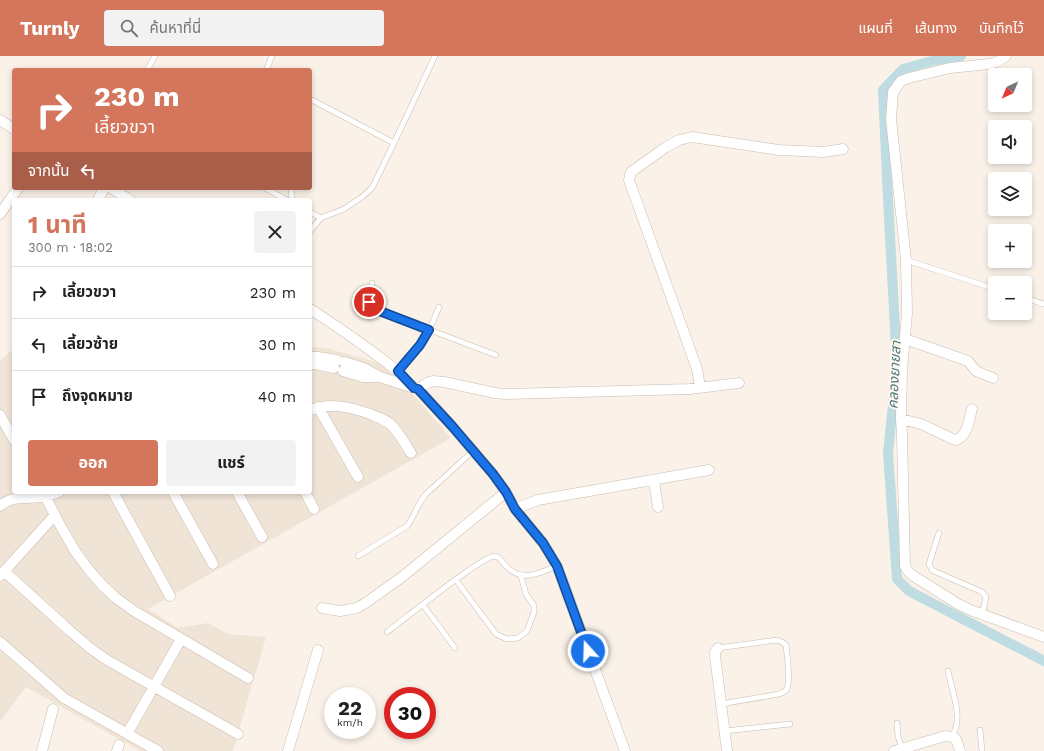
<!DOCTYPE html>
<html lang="th">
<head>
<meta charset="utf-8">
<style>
	:root { --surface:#fff; --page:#f2f2f2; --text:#222; --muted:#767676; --line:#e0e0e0; --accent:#d4765c }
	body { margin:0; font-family:"Work Sans","Noto Sans Thai",sans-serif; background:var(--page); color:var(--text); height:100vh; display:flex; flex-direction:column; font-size:15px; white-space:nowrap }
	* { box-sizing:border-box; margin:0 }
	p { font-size:13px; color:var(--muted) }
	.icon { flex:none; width:22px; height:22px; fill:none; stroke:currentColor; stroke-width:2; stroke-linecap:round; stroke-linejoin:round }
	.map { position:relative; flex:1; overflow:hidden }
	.drawer { position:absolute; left:12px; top:142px; width:300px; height:296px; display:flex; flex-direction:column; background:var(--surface); border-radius:4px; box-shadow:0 2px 6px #0003 }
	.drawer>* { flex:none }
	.hud { position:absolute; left:12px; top:12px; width:300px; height:122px; border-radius:4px; box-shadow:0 2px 6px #0003; background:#d4765c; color:#fff; overflow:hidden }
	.needle { width:26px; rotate:224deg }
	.buttons { position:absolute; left:988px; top:12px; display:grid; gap:8px }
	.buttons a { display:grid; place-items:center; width:44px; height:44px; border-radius:4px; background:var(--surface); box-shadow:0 2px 6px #0003; font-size:20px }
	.speed { position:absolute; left:324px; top:631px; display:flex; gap:8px; font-size:20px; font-weight:700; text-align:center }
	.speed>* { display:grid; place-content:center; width:52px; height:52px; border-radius:50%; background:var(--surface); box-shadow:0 2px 6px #0003; line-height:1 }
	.speed small { font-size:10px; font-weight:400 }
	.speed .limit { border:6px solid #d22; background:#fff; color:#111 }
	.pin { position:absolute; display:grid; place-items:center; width:34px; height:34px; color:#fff; margin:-17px; border:2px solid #fff; border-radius:50%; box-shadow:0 1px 4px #0007 }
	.me { position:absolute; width:44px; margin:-22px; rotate:340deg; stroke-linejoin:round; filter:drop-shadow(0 0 3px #0008) }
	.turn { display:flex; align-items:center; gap:14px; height:84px; padding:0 16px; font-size:18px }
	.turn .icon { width:52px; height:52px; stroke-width:2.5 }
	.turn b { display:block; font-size:28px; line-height:34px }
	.then { display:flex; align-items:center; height:38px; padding:0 16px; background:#0003; gap:8px; font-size:15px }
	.round { display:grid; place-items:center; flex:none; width:42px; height:42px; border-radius:4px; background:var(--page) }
	.head { display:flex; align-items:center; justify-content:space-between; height:68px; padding:0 16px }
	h1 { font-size:24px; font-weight:700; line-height:30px; color:var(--accent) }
	.action { display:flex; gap:8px; margin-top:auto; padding:8px 16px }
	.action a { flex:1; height:46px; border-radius:4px; background:var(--accent); color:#fff; font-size:16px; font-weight:700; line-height:46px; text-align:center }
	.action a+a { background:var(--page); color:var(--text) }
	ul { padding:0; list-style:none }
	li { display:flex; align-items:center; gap:12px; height:52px; padding:0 16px; border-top:1px solid var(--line) }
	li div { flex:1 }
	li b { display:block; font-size:15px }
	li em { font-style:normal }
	header { display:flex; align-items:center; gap:24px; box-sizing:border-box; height:56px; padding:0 20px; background:var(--accent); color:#fff }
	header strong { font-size:19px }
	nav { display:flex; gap:22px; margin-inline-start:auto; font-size:14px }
	.search { width:280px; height:36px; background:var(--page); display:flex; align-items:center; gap:10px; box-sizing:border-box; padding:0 14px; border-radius:4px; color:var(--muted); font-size:15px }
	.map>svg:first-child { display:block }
	.residential { fill:#f0e4d7 }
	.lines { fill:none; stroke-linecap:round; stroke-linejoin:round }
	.canal { stroke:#bedce1; stroke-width:10 }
	.lane-casing { stroke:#cabbaf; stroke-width:6 }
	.street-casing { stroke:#cabbaf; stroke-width:11 }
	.lane { stroke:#fff; stroke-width:5 }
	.street { stroke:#fff; stroke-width:10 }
	.route-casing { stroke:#114b97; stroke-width:10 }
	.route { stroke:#1a73e8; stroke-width:7 }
	.labels { text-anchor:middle; stroke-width:4; stroke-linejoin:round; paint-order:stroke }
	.water-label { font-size:14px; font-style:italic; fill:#4c7880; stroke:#fdf7ed }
</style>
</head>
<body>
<header>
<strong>Turnly</strong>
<div class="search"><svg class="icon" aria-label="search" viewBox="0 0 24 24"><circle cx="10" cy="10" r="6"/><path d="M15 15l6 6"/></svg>ค้นหาที่นี่</div>
<nav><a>แผนที่</a><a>เส้นทาง</a><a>บันทึกไว้</a></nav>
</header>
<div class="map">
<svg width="1044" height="695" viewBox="0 0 1044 695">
	<rect width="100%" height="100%" fill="#faf2e8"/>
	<path class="residential" d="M 310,291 L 326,292 L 379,307 L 412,337 L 451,382 L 148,553 L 178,572 L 208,567 L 228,578 L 266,581 L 233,695 L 140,695 L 26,631 L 0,666 L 0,305 L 14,292 L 14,436 L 310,436 Z"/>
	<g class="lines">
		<path class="canal" d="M 961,0 L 936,4 L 903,13 L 883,34 L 888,143 L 897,310 L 888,397 L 897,523 L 909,535 L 1044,605"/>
		<g class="lane-casing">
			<path id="lane" d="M 147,14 L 155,0
				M 266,14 L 272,0
				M 312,44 L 394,87
				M 265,132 L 287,144
				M 291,132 L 292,144
				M 310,156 L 321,162
				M 310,175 L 321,162 L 344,153 L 362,141 L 372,132 L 394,87 L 435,0
				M 906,204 L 995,233
				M 372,227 L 369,246 L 371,250 L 377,254 L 496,299
				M 1025,242 L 1044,248
				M 398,315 L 420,289 L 428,277 L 439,251
				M 939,477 L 929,508 L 932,514 L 936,516 L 982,536 L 986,541 L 982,559
				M 358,500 L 407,470 C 415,460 417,448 426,438 L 473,395
				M 456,524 L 496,578 L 507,583 L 518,582 L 527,575 L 534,556 L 534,550 L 526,538 L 521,520
				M 423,549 L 455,592
				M 387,576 C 402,565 483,499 495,500 C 500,501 503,507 506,510 C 522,527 539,517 557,510
				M 718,592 L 777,584 L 782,586 L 786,589 C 787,601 791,622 787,633 C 785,636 782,637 779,638 L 721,648
				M 948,615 C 952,637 964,660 952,681
				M 897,667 L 898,680 L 902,693
				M 980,674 L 982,695
				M 725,675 L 790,668"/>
		</g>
		<g class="street-casing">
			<path id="street" d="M 1006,0 L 997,6 L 989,8 L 950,12 L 909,22 L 901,25 L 893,36 L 891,63 L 906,204 L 907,257 L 902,314 L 901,363 L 902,379 L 905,510 L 908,515 L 912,519 L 958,548 L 973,555 L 1044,581
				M 0,64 L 14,73
				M 111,132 L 130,144
				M 98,144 L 104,132
				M 0,158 L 18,132
				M 310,253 C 340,272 368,292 395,313 C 403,319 408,330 418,333 L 452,370 L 493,418 L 506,436 L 515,453 L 543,487 L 557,510 L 625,695
				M 905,283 L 968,305 L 976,315 L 993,322
				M 310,301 L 318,301 L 337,304
				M 344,306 L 364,312 L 380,321 L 411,331
				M 310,308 L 316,308 L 334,312
				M 343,315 L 363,321 L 378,321
				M 700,331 L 697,313 L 629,124 L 631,116 L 666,91 L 679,84 L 692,81 L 779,94 L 823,96 L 843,93
				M 418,333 L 427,327 L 433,325 L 444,326 L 495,337 L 505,338 L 690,333 L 739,327
				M 318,351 L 358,421
				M 310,354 C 330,346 350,351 370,358 C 376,361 384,363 389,367 C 399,375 404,387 411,397
				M 0,359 L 14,384
				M 901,363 L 921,368 L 955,384 C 967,382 969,364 972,353
				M 654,425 L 658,451
				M 43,436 L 60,469 L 75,495 L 89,514 L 103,530 L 116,542 L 134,555 L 248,622
				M 113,436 L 170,540
				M 173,436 L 213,508
				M 237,436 L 262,481
				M 305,436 L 314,453
				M 0,450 C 12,438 32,444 47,440 C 51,439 55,437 59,436
				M 515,453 L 538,444 L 709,414
				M 4,515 L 70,575 L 90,592 L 107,604 L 238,678
				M 0,520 L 55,459
				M 322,552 L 340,555 L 357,552 L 367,546 L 402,521 L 506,436
				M 0,586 L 64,642 L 158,695
				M 718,592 L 715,596 L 715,600 L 727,695
				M 127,678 L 181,583
				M 42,695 L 53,653
				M 117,695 L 119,689
				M 288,695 L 318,594
				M 894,695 L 945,680 L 952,681 L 956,683 L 960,695"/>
		</g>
		<use href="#lane" class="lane"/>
		<use href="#street" class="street"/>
	</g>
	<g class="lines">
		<g class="route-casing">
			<path id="route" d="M 369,246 L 371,250 L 377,254 L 429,274 L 420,289 L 398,315 L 414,332 L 418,333 L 452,370 L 493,418 L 506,436 L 515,453 L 543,487 L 557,510 L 588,595"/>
		</g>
		<use href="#route" class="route"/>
	</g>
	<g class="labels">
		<g class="water-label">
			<text transform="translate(894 319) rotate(-87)" y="5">คลองยายสา</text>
		</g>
	</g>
</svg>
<div class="buttons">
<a><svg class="needle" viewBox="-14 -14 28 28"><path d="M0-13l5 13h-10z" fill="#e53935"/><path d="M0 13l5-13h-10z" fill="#767676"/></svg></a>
<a><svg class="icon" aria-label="sound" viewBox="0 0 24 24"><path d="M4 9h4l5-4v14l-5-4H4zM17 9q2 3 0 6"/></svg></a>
<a><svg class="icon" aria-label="layers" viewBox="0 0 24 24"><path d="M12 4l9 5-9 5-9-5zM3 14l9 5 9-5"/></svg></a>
<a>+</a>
<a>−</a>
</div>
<div class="speed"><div>22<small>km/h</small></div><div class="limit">30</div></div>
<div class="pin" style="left:369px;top:246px;background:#d93025"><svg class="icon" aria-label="arrive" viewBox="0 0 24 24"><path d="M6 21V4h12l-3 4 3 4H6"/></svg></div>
<svg class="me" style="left:588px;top:595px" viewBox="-20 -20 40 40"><circle r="17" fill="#1a73e8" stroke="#fff" stroke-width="3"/><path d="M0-11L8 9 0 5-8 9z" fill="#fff"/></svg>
<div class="hud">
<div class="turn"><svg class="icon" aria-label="right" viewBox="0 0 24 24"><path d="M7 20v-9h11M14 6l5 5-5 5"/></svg><div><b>230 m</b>เลี้ยวขวา</div></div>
<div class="then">จากนั้น<svg class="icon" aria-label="left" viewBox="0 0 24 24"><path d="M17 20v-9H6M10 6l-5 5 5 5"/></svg></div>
</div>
<section class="drawer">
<div class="head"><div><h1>1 นาที</h1><p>300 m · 18:02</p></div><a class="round"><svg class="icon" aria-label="close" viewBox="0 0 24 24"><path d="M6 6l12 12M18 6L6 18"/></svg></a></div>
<ul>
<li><svg class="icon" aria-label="right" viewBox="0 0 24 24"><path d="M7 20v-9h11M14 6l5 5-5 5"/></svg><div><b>เลี้ยวขวา</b></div><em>230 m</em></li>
<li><svg class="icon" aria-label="left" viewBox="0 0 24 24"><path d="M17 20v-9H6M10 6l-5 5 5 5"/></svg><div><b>เลี้ยวซ้าย</b></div><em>30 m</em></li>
<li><svg class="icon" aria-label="arrive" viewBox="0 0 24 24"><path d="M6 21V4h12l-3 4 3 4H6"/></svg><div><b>ถึงจุดหมาย</b></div><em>40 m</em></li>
</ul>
<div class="action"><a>ออก</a><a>แชร์</a></div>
</section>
</div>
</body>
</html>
